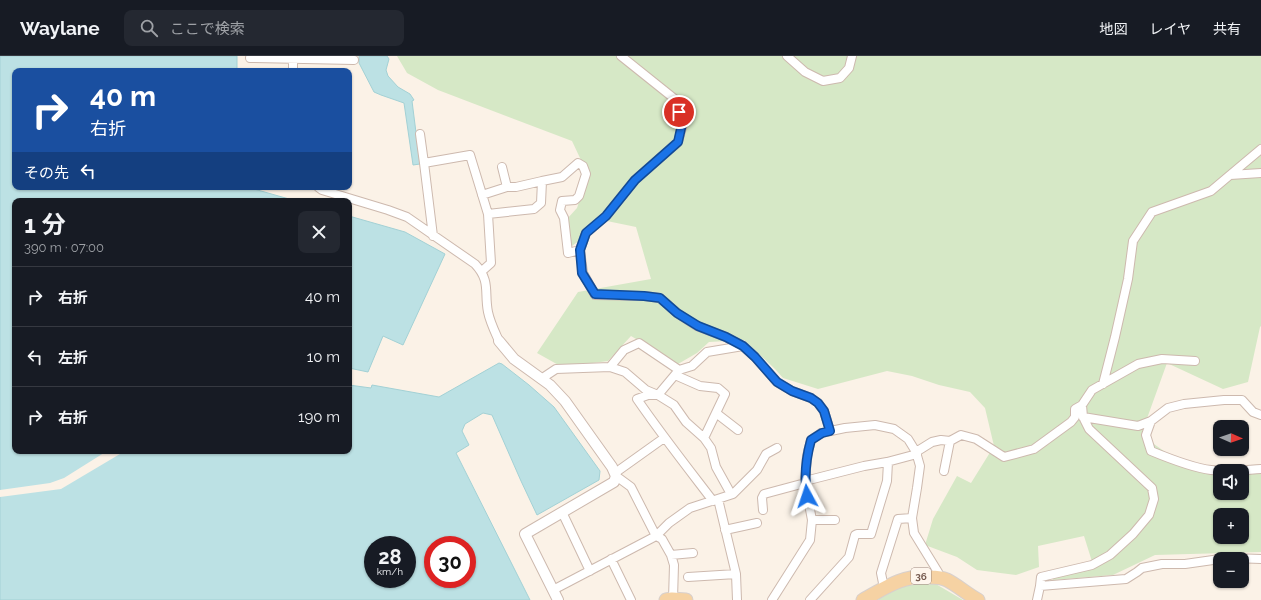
<!DOCTYPE html>
<html lang="ja">
<head>
<meta charset="utf-8">
<style>
	:root { --surface:#171b24; --page:#242831; --text:#f1f3f6; --muted:#9ea1a6; --line:#363941 }
	body { margin:0; font-family:Raleway,"Noto Sans JP",sans-serif; background:var(--page); color:var(--text); height:100vh; display:flex; flex-direction:column; font-size:15px; white-space:nowrap }
	* { box-sizing:border-box; margin:0 }
	p { font-size:13px; color:var(--muted) }
	.icon { flex:none; width:22px; height:22px; fill:none; stroke:currentColor; stroke-width:2; stroke-linecap:round; stroke-linejoin:round }
	.map { position:relative; flex:1; overflow:hidden }
	.side { position:absolute; left:12px; top:142px; width:340px; height:256px; display:flex; flex-direction:column; background:var(--surface); border-radius:8px; box-shadow:0 1px 3px #0004 }
	.side>* { flex:none }
	.top-card { position:absolute; left:12px; top:12px; width:340px; height:122px; border-radius:8px; box-shadow:0 1px 3px #0004; background:#1a4fa0; color:#fff; overflow:hidden }
	.needle { width:26px; rotate:92deg }
	.buttons { position:absolute; left:1213px; top:364px; display:grid; gap:8px }
	.buttons a { display:grid; place-items:center; width:36px; height:36px; border-radius:8px; background:var(--surface); box-shadow:0 1px 3px #0004; font-size:20px }
	.speed { position:absolute; left:364px; top:480px; display:flex; gap:8px; font-size:20px; font-weight:700; text-align:center }
	.speed>* { display:grid; place-content:center; width:52px; height:52px; border-radius:50%; background:var(--surface); box-shadow:0 1px 3px #0004; line-height:1 }
	.speed small { font-size:10px; font-weight:400 }
	.speed .limit { border:6px solid #d22; background:#fff; color:#111 }
	.pin { position:absolute; display:grid; place-items:center; width:34px; height:34px; color:#fff; margin:-17px; border:2px solid #fff; border-radius:50%; box-shadow:0 1px 4px #0007 }
	.me { position:absolute; width:44px; margin:-22px; rotate:355deg; stroke-linejoin:round; filter:drop-shadow(0 0 3px #0008) }
	.turn { display:flex; align-items:center; gap:14px; height:84px; padding:0 12px; font-size:18px }
	.turn .icon { width:52px; height:52px; stroke-width:2.5 }
	.turn b { display:block; font-size:28px; line-height:34px }
	.then { display:flex; align-items:center; height:38px; padding:0 12px; background:#0003; gap:8px; font-size:15px }
	.round { display:grid; place-items:center; flex:none; width:42px; height:42px; border-radius:8px; background:var(--page) }
	.headline { display:flex; align-items:center; justify-content:space-between; height:68px; padding:0 12px }
	h1 { font-size:24px; font-weight:700; line-height:30px }
	ul { padding:0; list-style:none }
	li { display:flex; align-items:center; gap:12px; height:60px; padding:0 12px; border-top:1px solid var(--line) }
	li div { flex:1 }
	li b { display:block; font-size:15px }
	li em { font-style:normal }
	header { display:flex; align-items:center; gap:24px; box-sizing:border-box; height:56px; padding:0 20px; background:var(--surface); border-bottom:1px solid var(--line) }
	header strong { font-size:19px }
	nav { display:flex; gap:22px; margin-inline-start:auto; font-size:14px }
	.search { width:280px; height:36px; background:var(--page); display:flex; align-items:center; gap:10px; box-sizing:border-box; padding:0 14px; border-radius:8px; color:var(--muted); font-size:15px }
	.map>svg:first-child { display:block }
	.green { fill:#d6e8c6; fill-rule:evenodd }
	.water { fill:#bce1e4; stroke:#a3d1d5; fill-rule:evenodd }
	.pier { fill:#fbf2e7 }
	.lines { fill:none; stroke-linecap:round; stroke-linejoin:round }
	.minor-casing { stroke:#cdb9ae; stroke-width:10 }
	.tertiary-casing { stroke:#cdb9ae; stroke-width:12 }
	.primary-casing { stroke:#d8d0cd; stroke-width:15 }
	.minor { stroke:#fff; stroke-width:8 }
	.tertiary { stroke:#fff; stroke-width:10 }
	.primary { stroke:#f6d2a3; stroke-width:13 }
	.route-casing { stroke:#114b97; stroke-width:10 }
	.route { stroke:#1a73e8; stroke-width:7 }
	.labels { text-anchor:middle; stroke-width:4; stroke-linejoin:round; paint-order:stroke }
	.shield { fill:#fef6ed; stroke:#9d877d; stroke-width:1 }
	.shield-label { font-size:10px; font-weight:bold; fill:#74584d }
</style>
</head>
<body>
<header>
<strong>Waylane</strong>
<div class="search"><svg class="icon" aria-label="search" viewBox="0 0 24 24"><circle cx="10" cy="10" r="6"/><path d="M15 15l6 6"/></svg>ここで検索</div>
<nav><a>地図</a><a>レイヤ</a><a>共有</a></nav>
</header>
<div class="map">
<svg width="1261" height="544" viewBox="0 0 1261 544">
	<rect width="100%" height="100%" fill="#fbf2e7"/>
	<path class="green" d="M 397,0 L 1261,0 L 1261,270 L 1260,271 L 1248,326 L 1223,333 L 1167,307 L 1141,379 L 1191,414 L 1205,413 L 1220,415 L 1220,437 L 1242,437 L 1242,416 L 1261,417 L 1261,496 L 1155,499 L 1113,519 L 1053,524 L 1051,520 L 1094,512 L 1084,480 L 1038,490 L 1039,511 L 1016,519 L 977,514 L 957,501 L 925,489 L 933,463 L 957,420 L 971,427 L 994,390 L 985,352 L 970,336 L 939,329 L 912,320 L 887,315 L 818,333 L 783,322 L 775,313 L 744,284 L 709,286 L 697,297 L 678,308 L 631,280 L 608,305 L 562,311 L 537,297 L 578,236 L 651,223 L 636,171 L 607,165 L 569,192 L 567,163 L 577,152 L 588,119 L 572,85 L 438,34 L 407,17 ZM 1220,459 L 1242,459 L 1242,481 L 1220,481 Z
		M 929,524 L 963,544 L 879,544 L 879,543 L 908,527 Z"/>
	<path class="water" d="M 0,0 L 237,0 L 237,15 L 15,15 L 15,131 L 247,131 L 296,145 L 15,145 L 15,395 L 349,395 L 349,329 L 371,332 L 372,329 L 439,341 L 499,307 L 502,308 L 529,329 L 554,351 L 600,415 L 599,424 L 537,459 L 521,425 L 492,359 L 483,357 L 465,368 L 462,375 L 469,389 L 456,397 L 530,544 L 0,544 ZM 373,489 L 407,489 L 407,523 L 373,523 ZM 433,489 L 467,489 L 467,523 L 433,523 Z
		M 359,0 L 387,0 L 389,3 L 386,14 L 388,20 L 398,31 L 410,38 L 414,44 L 412,45 L 420,108 L 413,109 L 404,47 L 381,39 L 374,36 L 359,7 Z
		M 349,160 L 405,176 L 445,198 L 403,289 L 383,280 L 368,316 L 349,312 Z"/>
	<path class="pier" d="M 107,395 L 125,395 L 61,433 L 0,441 L 0,434 L 50,427 L 64,422 Z"/>
	<g class="lines">
		<g class="minor-casing">
			<path id="minor" d="M 787,0 L 805,16 L 823,25 L 840,22 L 849,12 L 852,0
				M 250,2 L 354,4
				M 293,15 L 293,0
				M 420,78 L 424,107
				M 502,111 L 507,131
				M 1230,119 L 1261,93
				M 542,125 L 562,121 L 578,107 L 583,110 L 586,118 L 579,140 L 575,144 L 562,145 L 560,154 L 564,162 L 568,197 L 580,194 L 583,217 L 595,239 L 645,240 L 660,242 L 677,257 L 697,270 L 726,281 L 743,290 L 755,301 L 777,326 L 792,335 L 811,342 L 818,347 L 824,355 L 830,375
				M 318,131 L 322,134 L 388,154 L 407,161 L 475,208 C 491,225 484,236 488,256 C 490,266 495,276 499,285
				M 482,139 L 507,131 L 516,131 L 542,125 L 541,147 L 534,153 L 488,158
				M 433,180 L 424,107 L 470,99 L 488,158 L 491,207 L 482,215
				M 580,194 L 586,177 L 606,160 L 635,124 L 678,86 L 683,68 L 676,44 L 621,0
				M 610,311 L 625,316 L 646,334 L 658,339 L 674,349 L 686,366 L 704,382 L 711,392 L 716,411 L 731,438
				M 679,314 L 658,339 L 648,339 L 637,343 C 661,378 687,411 713,445
				M 675,319 L 700,330 L 718,332 L 725,338 L 704,382
				M 541,323 L 556,313 L 610,311 L 624,294 L 639,287 L 679,314 L 692,310 L 707,296 L 743,290
				M 1103,328 L 1115,281 L 1128,223 L 1133,185 L 1152,156 L 1211,135 L 1230,119 L 1261,117
				M 716,357 L 738,374
				M 1083,361 L 1138,370 L 1151,365 L 1168,352 L 1184,348 L 1224,344 L 1242,344 L 1253,356 L 1261,359
				M 1151,365 L 1146,379 L 1151,395 C 1168,402 1193,412 1211,414 C 1227,416 1244,414 1261,413
				M 916,396 L 932,386 L 941,384 L 950,385 L 961,379 L 976,383 L 1004,401 L 1034,393 L 1071,366 L 1075,361 L 1075,353 L 1082,349
				M 944,415 L 950,385
				M 615,417 L 664,382
				M 616,420 L 631,431 L 656,480 L 669,467 L 690,452 L 733,438 L 757,414 L 766,398 L 777,392
				M 805,425 L 864,410 L 887,406 L 917,398
				M 718,443 L 736,518 L 737,544
				M 763,454 L 762,442 L 764,438 L 805,427
				M 562,456 L 590,515
				M 812,464 L 835,464
				M 725,474 L 757,467
				M 671,499 L 674,509 L 673,543
				M 611,503 L 631,544
				M 1221,503 L 1233,502 L 1261,503
				M 688,521 L 736,518
				M 1040,530 L 1041,521 L 1092,509 L 1110,499 L 1133,478 L 1149,459 L 1154,443 L 1152,432 L 1089,373 L 1083,361 L 1082,349 L 1092,334 L 1138,308 L 1162,303 L 1195,305
				M 884,532 L 881,517 L 898,463 L 912,462
				M 553,534 L 656,480 L 662,483 L 671,499 L 693,497
				M 772,544 L 810,484 L 812,464 L 805,427 L 807,400 L 811,384 L 821,377 L 845,372 L 875,369 L 894,373 L 908,383 L 916,396 L 920,410 L 917,432 L 912,462 L 914,477 L 938,516 L 939,521
				M 810,544 L 849,501 L 855,479 L 857,478 L 871,478 L 887,425 L 888,406
				M 1037,544 L 1040,530 L 1126,523 L 1137,516 L 1142,512 L 1162,508 L 1185,508 L 1220,503"/>
		</g>
		<g class="tertiary-casing">
			<path id="tertiary" d="M 499,285 L 514,303 L 550,329 L 565,345 L 612,411 L 616,420 L 614,426 L 525,478 L 558,544"/>
		</g>
		<g class="primary-casing">
			<path id="primary" d="M 666,544 L 672,543 L 686,544
				M 863,544 C 885,532 902,519 929,521 C 935,521 941,521 947,524 C 957,529 967,538 978,544"/>
		</g>
		<use href="#minor" class="minor"/>
		<use href="#tertiary" class="tertiary"/>
		<use href="#primary" class="primary"/>
	</g>
	<g class="lines">
		<g class="route-casing">
			<path id="route" d="M 679,56 L 682,68 L 678,86 L 635,124 L 606,160 L 586,177 L 580,194 L 582,217 L 595,238 L 644,240 L 660,242 L 677,257 L 698,270 L 726,281 L 743,290 L 755,301 L 777,326 L 792,335 L 811,342 L 818,347 L 824,355 L 830,375 L 822,377 L 811,384 C 806,402 804,421 807,440"/>
		</g>
		<use href="#route" class="route"/>
	</g>
	<g class="labels">
		<rect class="shield" x="911" y="512" width="20" height="16" rx="3"/>
		<g class="shield-label">
			<text x="921" y="524">36</text>
		</g>
	</g>
</svg>
<div class="buttons">
<a><svg class="needle" viewBox="-14 -14 28 28"><path d="M0-13l5 13h-10z" fill="#e53935"/><path d="M0 13l5-13h-10z" fill="#9ea1a6"/></svg></a>
<a><svg class="icon" aria-label="sound" viewBox="0 0 24 24"><path d="M4 9h4l5-4v14l-5-4H4zM17 9q2 3 0 6"/></svg></a>
<a>+</a>
<a>−</a>
</div>
<div class="speed"><div>28<small>km/h</small></div><div class="limit">30</div></div>
<div class="pin" style="left:679px;top:56px;background:#d93025"><svg class="icon" aria-label="arrive" viewBox="0 0 24 24"><path d="M6 21V4h12l-3 4 3 4H6"/></svg></div>
<svg class="me" style="left:807px;top:440px" viewBox="-20 -20 40 40"><path d="M0-17L14 15 0 8-14 15z" fill="#1a73e8" stroke="#fff" stroke-width="4"/></svg>
<div class="top-card">
<div class="turn"><svg class="icon" aria-label="right" viewBox="0 0 24 24"><path d="M7 20v-9h11M14 6l5 5-5 5"/></svg><div><b>40 m</b>右折</div></div>
<div class="then">その先<svg class="icon" aria-label="left" viewBox="0 0 24 24"><path d="M17 20v-9H6M10 6l-5 5 5 5"/></svg></div>
</div>
<section class="side">
<div class="headline"><div><h1>1 分</h1><p>390 m · 07:00</p></div><a class="round"><svg class="icon" aria-label="close" viewBox="0 0 24 24"><path d="M6 6l12 12M18 6L6 18"/></svg></a></div>
<ul>
<li><svg class="icon" aria-label="right" viewBox="0 0 24 24"><path d="M7 20v-9h11M14 6l5 5-5 5"/></svg><div><b>右折</b></div><em>40 m</em></li>
<li><svg class="icon" aria-label="left" viewBox="0 0 24 24"><path d="M17 20v-9H6M10 6l-5 5 5 5"/></svg><div><b>左折</b></div><em>10 m</em></li>
<li><svg class="icon" aria-label="right" viewBox="0 0 24 24"><path d="M7 20v-9h11M14 6l5 5-5 5"/></svg><div><b>右折</b></div><em>190 m</em></li>
</ul>
</section>
</div>
</body>
</html>
